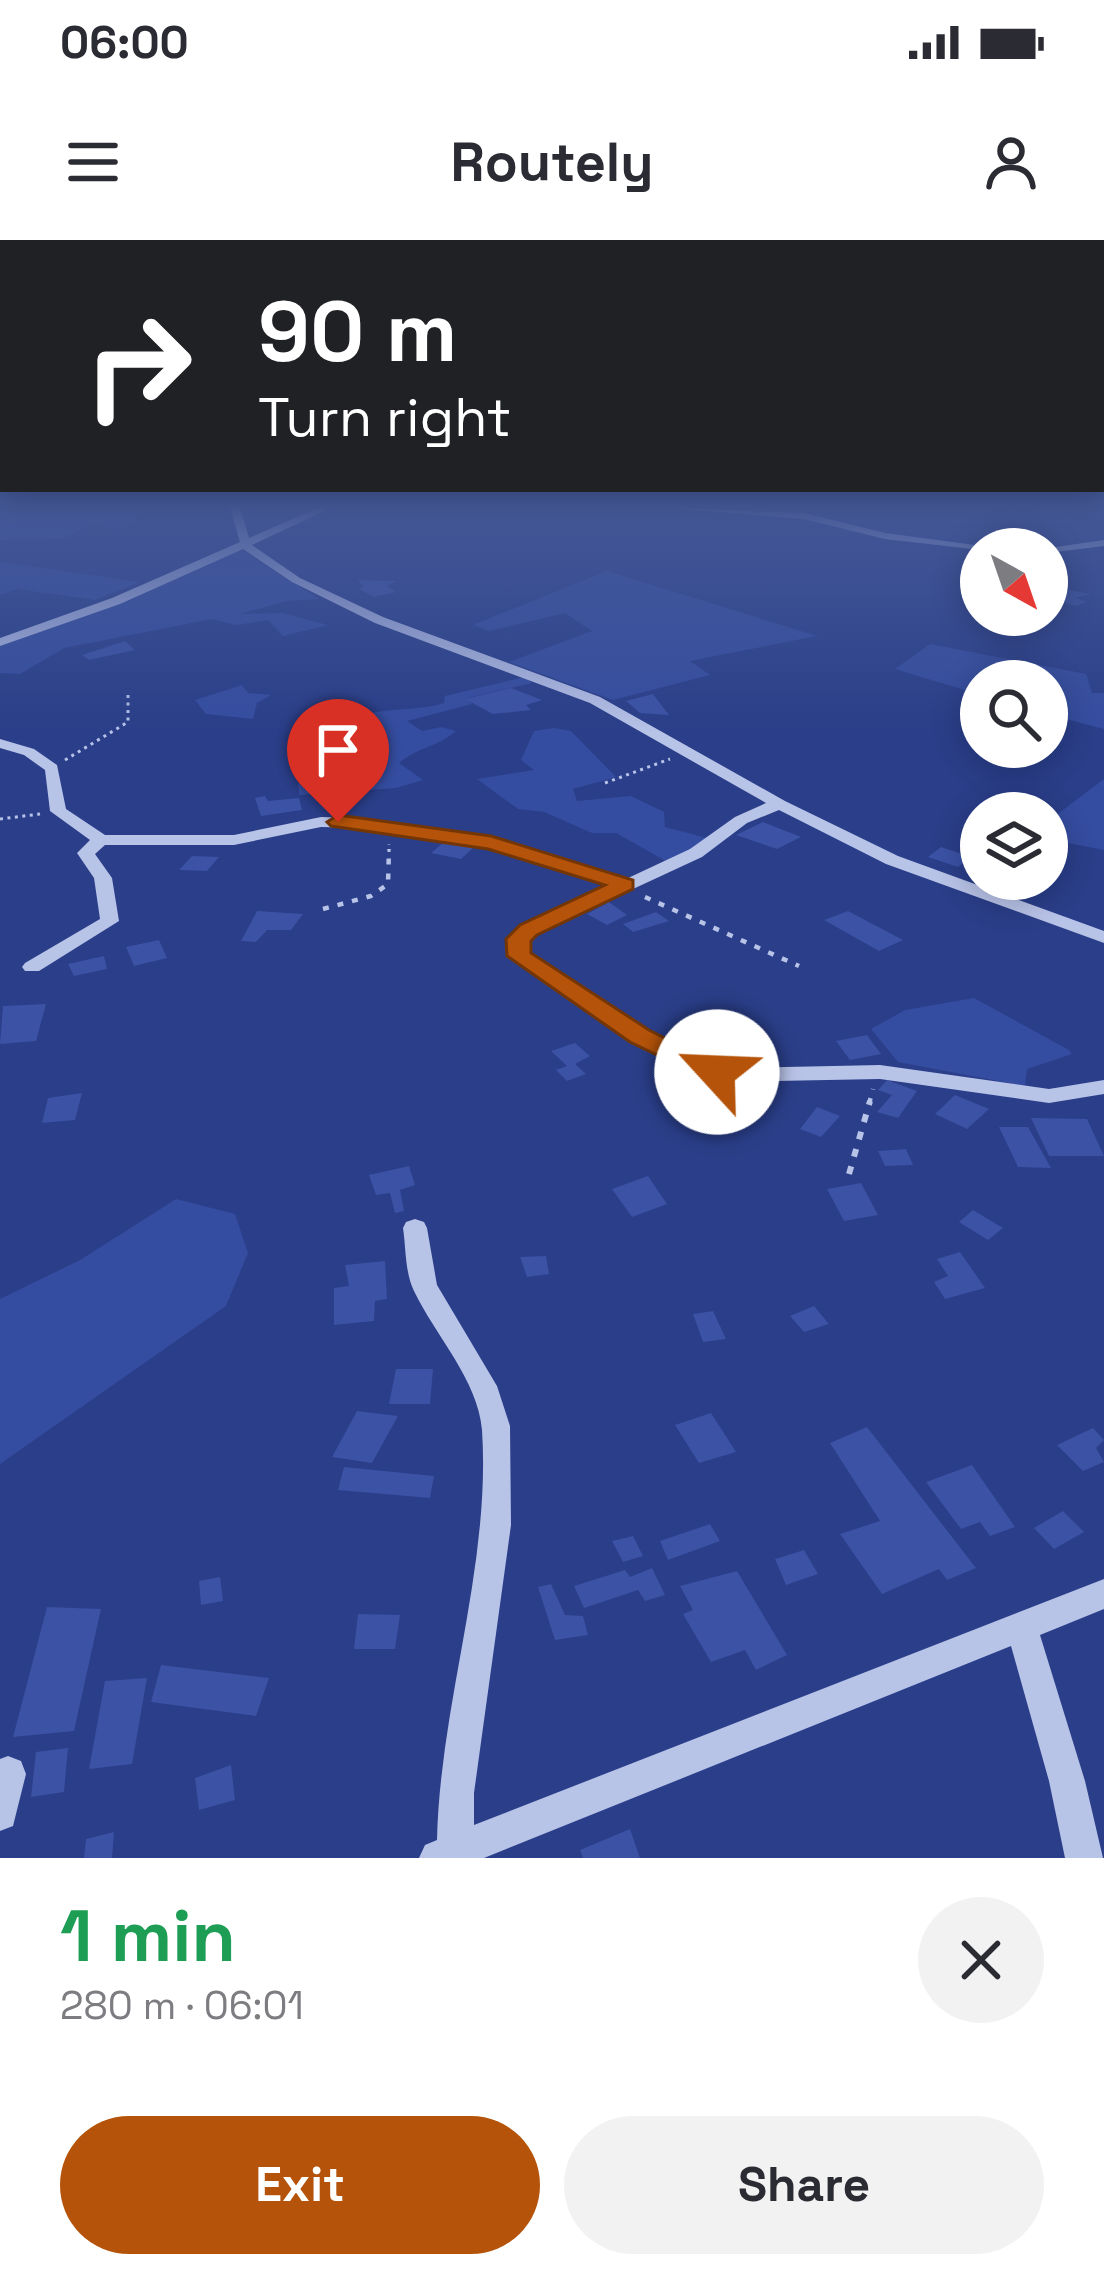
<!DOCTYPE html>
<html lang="en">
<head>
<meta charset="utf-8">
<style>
	:root { --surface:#fff; --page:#f2f2f3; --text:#2b2b33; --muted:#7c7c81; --accent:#b45309 }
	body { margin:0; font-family:"Space Grotesk",sans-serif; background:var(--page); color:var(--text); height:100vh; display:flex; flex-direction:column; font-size:45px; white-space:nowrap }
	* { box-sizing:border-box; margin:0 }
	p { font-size:39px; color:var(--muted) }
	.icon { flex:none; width:66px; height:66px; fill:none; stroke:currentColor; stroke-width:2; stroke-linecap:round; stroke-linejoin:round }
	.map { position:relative; height:1618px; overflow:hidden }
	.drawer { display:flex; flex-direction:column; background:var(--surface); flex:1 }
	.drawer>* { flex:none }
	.guide { position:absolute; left:0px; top:0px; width:1104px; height:252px; box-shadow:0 6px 30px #0003; background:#202124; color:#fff; overflow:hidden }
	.needle { width:78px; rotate:140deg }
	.tools { position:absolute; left:960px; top:288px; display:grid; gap:24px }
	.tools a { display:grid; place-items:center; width:108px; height:108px; border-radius:50%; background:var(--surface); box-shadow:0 6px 30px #0003; font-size:60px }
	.pin { position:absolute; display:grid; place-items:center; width:102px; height:102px; color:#fff; margin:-123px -51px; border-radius:50% 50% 50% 0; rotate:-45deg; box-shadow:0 0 12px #0007 }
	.pin .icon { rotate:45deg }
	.me { position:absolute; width:132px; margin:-66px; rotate:295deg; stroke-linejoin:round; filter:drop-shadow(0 0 9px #0008) }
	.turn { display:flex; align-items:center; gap:42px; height:252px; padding:0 60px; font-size:54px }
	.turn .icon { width:156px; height:156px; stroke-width:2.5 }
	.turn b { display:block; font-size:84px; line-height:102px }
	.round { display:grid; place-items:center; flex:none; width:126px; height:126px; border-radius:63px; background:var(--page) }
	.overview { display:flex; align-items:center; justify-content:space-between; height:204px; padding:0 60px }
	h1 { font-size:72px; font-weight:700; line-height:90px; color:#1e9e55 }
	.button { display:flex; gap:24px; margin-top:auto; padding:24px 60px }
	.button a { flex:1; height:138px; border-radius:72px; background:var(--accent); color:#fff; font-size:48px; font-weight:700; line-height:138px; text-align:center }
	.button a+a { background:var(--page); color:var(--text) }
	.status { display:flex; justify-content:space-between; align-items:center; height:84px; padding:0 60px; background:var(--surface); direction:ltr }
	.status svg { height:33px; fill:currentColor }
	header { display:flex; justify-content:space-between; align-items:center; height:156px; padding:0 60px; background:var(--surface); font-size:54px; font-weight:700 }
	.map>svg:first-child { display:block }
	.green { fill:#354da0 }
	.building { fill:#3b52a5 }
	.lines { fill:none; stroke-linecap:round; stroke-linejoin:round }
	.path-far2 { stroke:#b8c3e8; stroke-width:3; stroke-dasharray:3 4.5; stroke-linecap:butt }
	.path-far1 { stroke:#b8c3e8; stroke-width:4.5; stroke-dasharray:6 9; stroke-linecap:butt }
	.path { stroke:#b8c3e8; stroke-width:6; stroke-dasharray:8 10; stroke-linecap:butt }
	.minor { fill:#b8c3e8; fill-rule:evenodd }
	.route { fill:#b45309; stroke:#753606; stroke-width:3 }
</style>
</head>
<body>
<div class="status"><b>06:00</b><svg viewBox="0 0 49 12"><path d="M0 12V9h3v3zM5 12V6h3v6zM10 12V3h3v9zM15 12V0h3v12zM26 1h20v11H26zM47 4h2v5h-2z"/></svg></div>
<header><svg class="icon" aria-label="menu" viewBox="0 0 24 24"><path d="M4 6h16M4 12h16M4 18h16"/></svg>Routely<svg class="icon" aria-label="person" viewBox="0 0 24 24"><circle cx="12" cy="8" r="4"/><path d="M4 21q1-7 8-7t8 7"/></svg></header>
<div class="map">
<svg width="1104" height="1618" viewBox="0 0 1104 1618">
	<rect width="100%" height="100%" fill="#2a3e89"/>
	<path class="green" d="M 0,267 L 91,267 L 84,273 C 104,276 124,265 142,274 L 122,289 L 88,286 L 61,299 L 0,300 Z
		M 238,308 L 319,359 L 286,361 L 240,374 L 282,373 L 328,385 L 283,396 L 268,380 L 236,385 L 212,379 L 64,408 L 20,434 L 0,433 L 0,400 L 111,362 Z
		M 0,322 L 140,342 L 95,360 L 17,349 L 0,355 Z
		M 607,331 L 817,396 L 690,421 L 710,435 L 613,460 L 509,422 L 592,391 L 565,373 L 489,391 L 473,385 Z
		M 930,404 L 1086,434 L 1092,453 L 1104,453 L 1104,489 L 1047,474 L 1047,441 L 981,441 L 981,455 L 895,429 Z
		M 525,437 L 532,443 L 467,458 L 472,464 L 407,481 L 422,491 L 441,487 L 456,491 C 438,507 418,507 399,523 L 423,540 L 396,548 L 299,555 L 298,544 L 311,536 L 304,493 C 332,492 350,476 377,472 C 400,468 422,470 444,463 L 445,456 Z
		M 242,445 L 248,453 L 271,455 L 257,463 L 253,479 L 206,474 L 195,460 Z
		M 554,488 L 571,491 L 616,537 L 573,549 L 577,561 L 631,556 L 664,572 L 665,587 L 707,598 L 678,628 L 616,593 L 592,593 L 544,572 L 518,569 L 477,539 L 534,530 L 521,520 L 534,491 Z
		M 1104,539 L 1104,610 L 1047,599 L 1047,582 Z
		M 974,758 L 1069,810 L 1072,814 L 1027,829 L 1025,846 L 898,822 L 871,789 L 905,770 Z
		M 176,959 L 235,974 L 248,1013 L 226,1066 L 0,1224 L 0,1059 L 80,1020 Z"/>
	<path class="building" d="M 358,340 L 396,341 L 387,346 L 396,352 L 374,357 L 359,349 L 363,346 Z
		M 1063,349 L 1090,354 L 1076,358 L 1087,362 L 1075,366 L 1047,357 Z
		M 125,401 L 135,410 L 89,420 L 82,415 Z
		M 511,448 L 542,460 L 526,465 L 531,470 L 493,474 L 465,459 Z
		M 653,454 L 669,475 L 640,473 L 626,461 Z
		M 265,556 L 268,561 L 299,558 L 302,570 L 261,576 L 255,558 Z
		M 763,582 L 801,597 L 777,609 L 736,595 Z
		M 443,603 L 473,608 L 461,619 L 431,613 Z
		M 941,607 L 971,617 L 958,627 L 928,617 Z
		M 192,616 L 219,617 L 207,631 L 179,630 Z
		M 609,662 L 627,675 L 607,685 L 587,674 Z
		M 257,671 L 303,674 L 291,690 L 267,690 L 256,702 L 241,701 Z
		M 848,671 L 903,700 L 879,711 L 824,680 Z
		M 656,672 L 669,681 L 633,692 L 623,684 Z
		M 159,700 L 167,718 L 134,726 L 126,707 Z
		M 104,716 L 107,729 L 74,736 L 68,724 Z
		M 46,764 L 36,801 L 0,804 L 3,766 Z
		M 725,776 L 761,802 L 717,820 L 680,794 Z
		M 867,795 L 881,814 L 850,820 L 836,801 Z
		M 575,803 L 590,816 L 575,824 L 586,834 L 567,841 L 556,830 L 567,826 L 551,811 Z
		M 887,840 L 917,851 L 898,878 L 877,872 L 892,855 L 878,850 Z
		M 82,853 L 75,880 L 42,883 L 48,858 Z
		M 955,855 L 989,869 L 967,889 L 935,874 Z
		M 817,867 L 840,876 L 821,897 L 800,889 Z
		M 1031,878 L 1087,879 L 1104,916 L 1049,916 Z
		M 999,887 L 1028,887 L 1051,928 L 1018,927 Z
		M 906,909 L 913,925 L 885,926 L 878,911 Z
		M 409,926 L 415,945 L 400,950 L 404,971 L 395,973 L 390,953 L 376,955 L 369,935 Z
		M 648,936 L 667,964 L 632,977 L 612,949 Z
		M 861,943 L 878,975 L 844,981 L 827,949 Z
		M 973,970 L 1003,988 L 988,1000 L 959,982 Z
		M 960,1012 L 985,1048 L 945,1059 L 934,1042 L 948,1036 L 937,1019 Z
		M 546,1016 L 549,1034 L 527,1037 L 520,1017 Z
		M 385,1021 L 387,1059 L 375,1061 L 374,1081 L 334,1085 L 334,1048 L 349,1046 L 345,1025 Z
		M 814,1066 L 829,1084 L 804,1092 L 790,1076 Z
		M 713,1071 L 726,1099 L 703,1102 L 693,1074 Z
		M 396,1129 L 433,1129 L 430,1164 L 389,1164 Z
		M 357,1171 L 398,1176 L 372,1223 L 332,1217 Z
		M 711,1173 L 736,1212 L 699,1223 L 675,1185 Z
		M 867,1187 L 976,1328 L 947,1340 L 939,1329 L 882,1354 L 840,1294 L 880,1281 L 830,1203 Z
		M 1093,1188 L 1104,1200 L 1096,1208 L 1104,1222 L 1083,1231 L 1057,1205 Z
		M 972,1225 L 1015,1287 L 990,1296 L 980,1282 L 961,1289 L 926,1242 Z
		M 344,1227 L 434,1236 L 430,1258 L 338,1250 Z
		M 1063,1271 L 1084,1292 L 1054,1309 L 1034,1288 Z
		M 710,1284 L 720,1301 L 668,1320 L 660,1301 Z
		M 633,1296 L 643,1316 L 623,1322 L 612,1301 Z
		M 804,1310 L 818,1334 L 786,1345 L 775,1319 Z
		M 652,1328 L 665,1355 L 645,1361 L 638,1350 L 584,1368 L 574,1346 L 625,1330 L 630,1337 Z
		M 737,1331 L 787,1415 L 756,1430 L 745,1410 L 711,1422 L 683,1374 L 693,1370 L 680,1346 Z
		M 220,1337 L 223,1361 L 201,1365 L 199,1341 Z
		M 551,1344 L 565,1375 L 583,1376 L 588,1395 L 555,1400 L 538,1347 Z
		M 47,1367 L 101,1369 L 74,1491 L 13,1497 Z
		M 358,1374 L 400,1375 L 395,1409 L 354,1409 Z
		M 161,1425 L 269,1438 L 256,1476 L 151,1462 Z
		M 147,1438 L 132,1524 L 89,1529 L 105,1441 Z
		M 68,1508 L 64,1552 L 31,1557 L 36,1512 Z
		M 231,1525 L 235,1560 L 199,1570 L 195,1538 Z
		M 630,1589 L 640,1618 L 583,1618 L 580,1610 Z
		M 114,1592 L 112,1618 L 84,1618 L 86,1599 Z"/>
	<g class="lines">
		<path class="path-far2" d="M 65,520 L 128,482 L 128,454
			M 605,543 L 670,519
			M 0,579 L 40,574
			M 389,612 L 389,604"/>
		<path class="path-far1" d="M 645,657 L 799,726
			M 323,669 L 371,656 L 388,644 L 389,609
			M 869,864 L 873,849"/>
		<path class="path" d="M 849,934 L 870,861"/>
		<path class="minor" d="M 230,267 L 240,267 L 249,298 L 320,267 L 333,267 L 252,305 L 300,338 L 383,377 L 600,457 L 785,561 L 898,616 L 1104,691 L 1104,703 L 886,624 L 779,570 L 747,583 L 702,617 L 536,694 L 527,701 L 528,714 L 646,792 L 731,828 L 880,825 L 1049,849 L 1104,840 L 1104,854 L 1049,863 L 880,839 L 728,842 L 632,800 L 509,716 L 509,699 L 522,686 L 611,645 L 489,607 L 360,588 L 321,587 L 234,605 L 105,605 L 95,614 L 112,638 L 119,681 L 39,731 L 25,731 L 22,727 L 25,723 L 100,679 L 94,638 L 77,613 L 90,600 L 50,571 L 45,530 L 24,515 L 0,508 L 0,499 L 34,509 L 57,525 L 66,569 L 105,595 L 234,595 L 321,577 L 360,578 L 491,597 L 626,639 L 690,609 L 735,577 L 766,563 L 590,463 L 375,383 L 292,342 L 243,309 L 120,364 L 0,406 L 0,398 L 112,358 L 240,302 Z
			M 652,267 L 804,273 L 885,293 L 1005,309 L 981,310 L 885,299 L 804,279 Z
			M 1104,300 L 1104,306 L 1047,313 L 1047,309 L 1042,309 Z
			M 415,979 L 424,982 L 427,988 L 437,1045 L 497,1146 L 510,1186 L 511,1285 L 474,1553 L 474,1585 L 1104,1339 L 1104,1369 L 1040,1395 L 1085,1541 L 1103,1618 L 1065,1618 L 1049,1541 L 1011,1406 L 484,1618 L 419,1618 L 425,1605 L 437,1600 C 440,1462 491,1328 482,1190 C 478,1140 435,1095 414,1051 C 405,1033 406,1008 403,988 L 406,982 Z
			M 8,1516 L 21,1521 L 26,1534 L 13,1586 L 0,1591 L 0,1519 Z"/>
	</g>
	<linearGradient id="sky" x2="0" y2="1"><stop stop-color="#17224b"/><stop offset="0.54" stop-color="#445897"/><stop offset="1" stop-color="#445897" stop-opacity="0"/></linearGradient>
	<rect width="1104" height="493" fill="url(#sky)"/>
	<path class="route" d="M 338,575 L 491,596 L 633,640 L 633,649 L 537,695 L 531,701 L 531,713 L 649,790 L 731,832 L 717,841 L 707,839 L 630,802 L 507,716 L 506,699 L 520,685 L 605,645 L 488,609 L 331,586 L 327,582 Z"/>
</svg>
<div class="tools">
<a><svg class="needle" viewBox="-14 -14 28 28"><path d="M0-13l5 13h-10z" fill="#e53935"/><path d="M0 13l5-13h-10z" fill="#7c7c81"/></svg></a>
<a><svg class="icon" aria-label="search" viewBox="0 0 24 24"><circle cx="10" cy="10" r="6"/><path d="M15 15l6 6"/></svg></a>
<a><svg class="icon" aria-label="layers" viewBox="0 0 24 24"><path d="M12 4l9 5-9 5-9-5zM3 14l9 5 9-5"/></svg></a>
</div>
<div class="pin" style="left:338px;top:582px;background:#d93025"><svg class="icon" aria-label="arrive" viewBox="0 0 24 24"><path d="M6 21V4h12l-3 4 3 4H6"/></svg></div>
<svg class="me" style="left:717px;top:832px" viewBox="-20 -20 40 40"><circle r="19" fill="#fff"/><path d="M0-13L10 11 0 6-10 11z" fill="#b45309"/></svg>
<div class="guide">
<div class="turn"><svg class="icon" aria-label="right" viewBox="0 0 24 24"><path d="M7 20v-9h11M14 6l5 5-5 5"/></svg><div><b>90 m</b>Turn right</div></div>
</div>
</div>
<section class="drawer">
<div class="overview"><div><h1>1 min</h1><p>280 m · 06:01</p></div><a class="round"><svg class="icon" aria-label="close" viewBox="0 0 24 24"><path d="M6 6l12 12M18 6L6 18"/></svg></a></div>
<div class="button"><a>Exit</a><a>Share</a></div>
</section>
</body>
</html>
